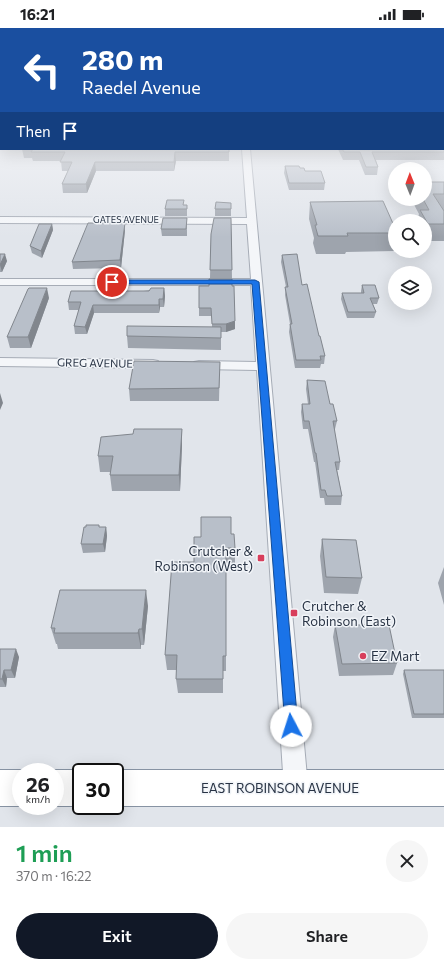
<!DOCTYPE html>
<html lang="en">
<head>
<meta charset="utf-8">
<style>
	:root { --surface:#fff; --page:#f6f6f6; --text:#202124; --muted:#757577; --accent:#111827 }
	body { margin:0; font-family:Commissioner,sans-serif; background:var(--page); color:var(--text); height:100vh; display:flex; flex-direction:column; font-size:15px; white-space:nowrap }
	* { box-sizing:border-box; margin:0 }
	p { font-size:13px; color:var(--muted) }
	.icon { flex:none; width:22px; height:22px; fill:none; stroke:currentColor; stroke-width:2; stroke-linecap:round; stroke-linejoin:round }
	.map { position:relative; height:799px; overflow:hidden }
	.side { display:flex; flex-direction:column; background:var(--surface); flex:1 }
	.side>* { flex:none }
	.hud { position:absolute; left:0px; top:0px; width:444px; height:122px; box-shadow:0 4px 16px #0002; background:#1a4fa0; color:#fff; overflow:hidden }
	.needle { width:26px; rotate:359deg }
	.controls { position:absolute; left:388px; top:134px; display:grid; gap:8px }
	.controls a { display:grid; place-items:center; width:44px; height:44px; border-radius:50%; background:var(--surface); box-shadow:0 4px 16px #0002; font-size:20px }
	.speed { position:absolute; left:12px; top:735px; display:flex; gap:8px; font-size:20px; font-weight:700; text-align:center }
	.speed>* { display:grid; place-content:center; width:52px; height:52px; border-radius:50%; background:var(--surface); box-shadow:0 4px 16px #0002; line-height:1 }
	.speed small { font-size:10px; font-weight:400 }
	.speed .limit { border:2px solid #111; border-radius:6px; background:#fff; color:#111 }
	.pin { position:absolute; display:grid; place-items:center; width:34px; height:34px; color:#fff; margin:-17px; border:2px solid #fff; border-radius:50%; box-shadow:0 1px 4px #0007 }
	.me { position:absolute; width:44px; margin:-22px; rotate:355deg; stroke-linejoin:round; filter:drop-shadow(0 0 3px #0008) }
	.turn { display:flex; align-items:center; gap:14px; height:84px; padding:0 16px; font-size:18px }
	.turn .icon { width:52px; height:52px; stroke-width:2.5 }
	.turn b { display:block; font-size:28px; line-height:34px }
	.then { display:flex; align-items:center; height:38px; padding:0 16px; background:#0003; gap:8px; font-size:15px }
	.round { display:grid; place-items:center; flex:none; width:42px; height:42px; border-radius:21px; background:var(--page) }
	.headline { display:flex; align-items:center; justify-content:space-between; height:68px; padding:0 16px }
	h1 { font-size:24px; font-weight:600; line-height:30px; color:#1e9e55 }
	.action { display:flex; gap:8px; margin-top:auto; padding:8px 16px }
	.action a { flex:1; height:46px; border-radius:24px; background:var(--accent); color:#fff; font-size:16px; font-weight:600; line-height:46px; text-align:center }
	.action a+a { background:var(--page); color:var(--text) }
	.status { display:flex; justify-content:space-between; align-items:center; height:28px; padding:0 20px; background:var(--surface); direction:ltr }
	.status svg { height:11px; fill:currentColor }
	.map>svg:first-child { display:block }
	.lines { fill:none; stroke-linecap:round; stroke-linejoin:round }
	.street-casing { stroke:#a6acb6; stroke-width:2 }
	.highway-casing { stroke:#8793a3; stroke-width:2 }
	.street { fill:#f4f6f9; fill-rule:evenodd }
	.highway { fill:#fff; fill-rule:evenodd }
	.wall { fill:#9ea4ad }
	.shaded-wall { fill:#81868d }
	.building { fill:#b8bfc9; stroke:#81868d }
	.route { fill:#1a73e8; stroke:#114b97 }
	.poi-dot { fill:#d83e5c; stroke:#f1f4f8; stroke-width:1.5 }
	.labels { text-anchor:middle; stroke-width:3; stroke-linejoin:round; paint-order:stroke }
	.far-street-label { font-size:9px; fill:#283344; stroke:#f1f4f8 }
	.street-label { font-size:11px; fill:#283344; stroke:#f1f4f8 }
	.near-poi-label { font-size:13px; fill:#283344; stroke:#f1f4f8; text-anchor:start }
	.near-street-label { font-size:13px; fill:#283344; stroke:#f1f4f8 }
</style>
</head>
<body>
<div class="status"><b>16:21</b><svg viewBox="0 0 49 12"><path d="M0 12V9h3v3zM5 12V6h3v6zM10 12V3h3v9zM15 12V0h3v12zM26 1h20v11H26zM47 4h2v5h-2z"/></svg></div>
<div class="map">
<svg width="444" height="799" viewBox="0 0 444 799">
	<rect width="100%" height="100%" fill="#e1e5eb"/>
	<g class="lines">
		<g class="street-casing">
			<path id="street" d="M 242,121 L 250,121 L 308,760 L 305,769 L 296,772 L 287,769 L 284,760 L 257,342 L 199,341 L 194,340 L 192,337 L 194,334 L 199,333 L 256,334 L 251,257 L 0,257 L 0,251 L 251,251 L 247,196 L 0,195 L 0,189 L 247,190 Z
				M 0,330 L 153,332 L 158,333 L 160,336 L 158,339 L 153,340 L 0,338 Z"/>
		</g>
		<g class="highway-casing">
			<path id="highway" d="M 0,742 L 21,742 L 25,744 L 21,744 L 21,778 L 0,778 Z
				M 55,742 L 81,742 L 85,744 L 81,744 L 81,778 L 55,778 L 55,744 L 51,744 Z
				M 115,742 L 444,742 L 444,778 L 115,778 L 115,744 L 111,744 Z"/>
		</g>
		<use href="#street" class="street"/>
		<use href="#highway" class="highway"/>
	</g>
	<path class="wall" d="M 444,97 L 444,132 L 376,132 L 378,139 L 377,147 L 365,147 L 359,132 L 343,132 L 338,121 L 443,121 Z
		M 22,121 L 229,121 L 229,133 L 176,133 L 174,143 L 96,143 L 87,165 L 63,165 L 62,156 L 68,143 L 62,143 L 61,133 L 33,133 L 32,130 L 24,130 Z
		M 285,138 L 300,140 L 325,155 L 324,162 L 289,162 L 284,145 Z
		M 444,154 L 444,182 L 443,182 L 444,183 L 444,213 L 425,213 L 425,193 L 417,193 L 419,186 L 411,171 L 425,171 Z
		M 310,174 L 395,200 L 395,218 L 394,223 L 346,224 L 345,226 L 316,226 L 313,215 L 314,210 L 309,191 Z
		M 231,175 L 231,188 L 215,188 L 215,181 Z
		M 184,177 L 187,177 L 187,188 L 165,188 L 165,181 Z
		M 187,190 L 187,208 L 162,208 L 161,201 Z
		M 231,190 L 232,250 L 210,250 L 211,206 Z
		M 52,196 L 53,202 L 42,230 L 32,225 L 30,218 Z
		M 125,202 L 121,240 L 73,241 L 72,234 Z
		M 0,226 L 7,233 L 2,244 L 0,244 Z
		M 282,227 L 302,257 L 325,328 L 324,336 L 321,336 L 320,340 L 295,340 L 289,304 L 290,296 L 285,267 L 286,259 L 281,234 Z
		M 362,257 L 379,270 L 377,276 L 373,276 L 376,284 L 374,290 L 347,290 L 341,271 L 342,265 L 361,265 L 361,263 Z
		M 199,258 L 235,293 L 235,301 L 226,304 L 221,304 L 221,322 L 128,320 L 127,308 L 212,299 L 212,288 L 199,288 Z
		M 164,260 L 165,268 L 164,279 L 160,279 L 159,285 L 94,285 L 87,306 L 75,306 L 74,298 L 79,282 L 69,282 L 68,274 Z
		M 49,270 L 31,320 L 10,320 L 7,309 Z
		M 220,334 L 219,373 L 130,373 L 129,361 Z
		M 307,352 L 330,376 L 337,393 L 335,401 L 334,401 L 340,434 L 339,442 L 337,442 L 342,468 L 341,477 L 325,477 L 324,470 L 320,470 L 315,434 L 314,434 L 308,401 L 303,401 L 301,384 L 302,376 L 308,376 L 306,361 Z
		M 182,401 L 182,417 L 180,463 L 112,463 L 110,447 L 110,444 L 100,444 L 98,428 L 133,406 Z
		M 99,497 L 99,499 L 106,499 L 107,508 L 105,524 L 83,525 L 81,516 Z
		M 231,506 L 235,520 L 235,535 L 226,536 L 226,643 L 223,643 L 223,665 L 178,665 L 176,651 L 177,642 L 167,642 L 165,627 L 194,534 Z
		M 322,511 L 362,550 L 358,566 L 324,565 L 320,528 Z
		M 444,539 L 444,577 L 438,555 Z
		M 148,578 L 144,617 L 141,617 L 141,621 L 58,621 L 57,616 L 56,616 L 51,600 Z
		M 335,597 L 397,635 L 393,647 L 339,648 L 333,609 Z
		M 0,621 L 19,629 L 15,650 L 7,650 L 6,659 L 0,659 Z
		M 404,642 L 444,642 L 444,690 L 412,690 L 403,646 Z"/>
	<path class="shaded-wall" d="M 175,124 L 176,133 L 174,143 L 174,134 Z
		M 95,134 L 96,143 L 87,165 L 86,156 Z
		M 125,195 L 125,202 L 121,240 L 120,232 Z
		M 52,196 L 53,202 L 42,230 L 41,223 Z
		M 5,226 L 7,233 L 2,244 L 0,237 Z
		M 47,260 L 49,270 L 31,320 L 28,309 Z
		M 164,260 L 165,268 L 164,279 L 163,271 Z
		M 159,271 L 160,279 L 159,285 Z
		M 93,277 L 94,285 L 87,306 L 85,299 Z
		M 235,293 L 235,301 L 226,304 L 226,296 Z
		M 0,365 L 3,375 L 0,382 Z
		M 182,401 L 182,417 L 180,463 L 179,447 Z
		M 106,499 L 107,508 L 105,524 L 103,516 Z
		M 146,562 L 148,578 L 144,617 L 142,601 Z
		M 139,601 L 141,617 L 141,621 L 138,605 Z
		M 16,621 L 19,629 L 15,650 L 11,642 Z
		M 4,642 L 7,650 L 6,659 L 2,651 Z"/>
	<path class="building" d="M 443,97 L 444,97 L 444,124 L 372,124 L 378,139 L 366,139 L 360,124 L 344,124 L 342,121 L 443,121 Z
		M 22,121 L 229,121 L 229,124 L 175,124 L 174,134 L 95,134 L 86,156 L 62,156 L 72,134 L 60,134 L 65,124 L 31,124 L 33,121 Z
		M 285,138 L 299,138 L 300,140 L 304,140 L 305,143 L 321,143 L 325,155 L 289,155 Z
		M 425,154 L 444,154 L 444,166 L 433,166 L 444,183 L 444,196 L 428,196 L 420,182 L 429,182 L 423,171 L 425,171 Z
		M 167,172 L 184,172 L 183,177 L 187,177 L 187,181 L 165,181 Z
		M 383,173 L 395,200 L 395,205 L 347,205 L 348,208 L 318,208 L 315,197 L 317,197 L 310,174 Z
		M 216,174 L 231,175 L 231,181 L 215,181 Z
		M 163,190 L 187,190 L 186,201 L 161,201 Z
		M 214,190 L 231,190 L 232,242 L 210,242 L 211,206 Z
		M 88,195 L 125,195 L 120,232 L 72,234 Z
		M 39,196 L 52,196 L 41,223 L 30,218 Z
		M 0,226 L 5,226 L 0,237 Z
		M 297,226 L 302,257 L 307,256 L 319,308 L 320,308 L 325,328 L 320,328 L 321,332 L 296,332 L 290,296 L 292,296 L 285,259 L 288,259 L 282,227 Z
		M 209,251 L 232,251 L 232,258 L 234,258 L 235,293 L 226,296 L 212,296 L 211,280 L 199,280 L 199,258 L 209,258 Z
		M 362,257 L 375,257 L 379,270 L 370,270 L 376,284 L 348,284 L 342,265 L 364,265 Z
		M 29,260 L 47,260 L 28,309 L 7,309 L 28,261 Z
		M 151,260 L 164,260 L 163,271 L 159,271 L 159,277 L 93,277 L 85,299 L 74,298 L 81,274 L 68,274 L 71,263 L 149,263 Z
		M 127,298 L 221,299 L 221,310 L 127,308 Z
		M 134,333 L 220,334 L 219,360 L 129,361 Z
		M 307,352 L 325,353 L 330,376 L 333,376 L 337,393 L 333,393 L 340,434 L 335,434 L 342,468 L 327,468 L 325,462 L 321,462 L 316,425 L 315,425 L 309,393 L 304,393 L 302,376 L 310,376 Z
		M 134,401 L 182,401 L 179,447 L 110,447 L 113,428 L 98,428 L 101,409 L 133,406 Z
		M 201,489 L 231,489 L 231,506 L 234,506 L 235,520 L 226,520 L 226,628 L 223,628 L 223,651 L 176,651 L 177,627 L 165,627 L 172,534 L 194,534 L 194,509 L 201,509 Z
		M 86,497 L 99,497 L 99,499 L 106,499 L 103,516 L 81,516 L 84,499 L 86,499 Z
		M 322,511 L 356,512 L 362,550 L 326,549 Z
		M 60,562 L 146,562 L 142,601 L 139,601 L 138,605 L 54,605 L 55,600 L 51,600 Z
		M 335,597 L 389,597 L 397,635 L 342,636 Z
		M 0,621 L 16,621 L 11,642 L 4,642 L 2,651 L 0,651 Z
		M 404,642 L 444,642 L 444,686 L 414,686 Z"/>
	<linearGradient id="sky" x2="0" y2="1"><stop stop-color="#89b4dd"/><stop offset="0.46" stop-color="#f2f3f6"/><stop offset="1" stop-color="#f2f3f6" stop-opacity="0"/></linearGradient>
	<rect width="444" height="209" fill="url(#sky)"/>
	<path class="route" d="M 109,252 L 255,252 L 259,254 L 298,698 L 296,703 L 291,705 L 287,703 L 285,698 L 252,256 L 112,256 L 109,255 Z"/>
	<g class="poi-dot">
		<rect x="257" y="526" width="8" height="8" rx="2"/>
		<rect x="290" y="581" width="8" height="8" rx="2"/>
		<circle cx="363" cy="628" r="4"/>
	</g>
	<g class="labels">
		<g class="far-street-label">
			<text x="126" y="195">GATES AVENUE</text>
		</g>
		<g class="street-label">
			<text transform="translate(95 335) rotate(1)" y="4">GREG AVENUE</text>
		</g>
		<g class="near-poi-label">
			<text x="253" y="528" text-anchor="end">Crutcher &amp;<tspan x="253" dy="15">Robinson (West)</tspan></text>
			<text x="302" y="583">Crutcher &amp;<tspan x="302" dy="15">Robinson (East)</tspan></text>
			<text x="371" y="633">EZ Mart</text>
		</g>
		<g class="near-street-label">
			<text x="280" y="765">EAST ROBINSON AVENUE</text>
		</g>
	</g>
</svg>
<div class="controls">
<a><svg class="needle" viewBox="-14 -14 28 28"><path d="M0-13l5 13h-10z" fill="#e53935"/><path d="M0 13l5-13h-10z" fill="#757577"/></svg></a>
<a><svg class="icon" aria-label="search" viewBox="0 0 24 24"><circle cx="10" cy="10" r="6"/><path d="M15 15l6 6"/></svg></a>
<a><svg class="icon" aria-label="layers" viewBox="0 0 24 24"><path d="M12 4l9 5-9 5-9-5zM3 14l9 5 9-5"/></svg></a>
</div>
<div class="speed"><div>26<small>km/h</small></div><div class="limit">30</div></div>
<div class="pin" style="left:112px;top:254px;background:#d93025"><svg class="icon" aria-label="arrive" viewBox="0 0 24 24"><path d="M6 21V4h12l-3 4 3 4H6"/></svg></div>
<svg class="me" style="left:291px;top:698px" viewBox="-20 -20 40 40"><circle r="19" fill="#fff"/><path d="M0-13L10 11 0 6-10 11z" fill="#1a73e8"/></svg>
<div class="hud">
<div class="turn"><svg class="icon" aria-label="left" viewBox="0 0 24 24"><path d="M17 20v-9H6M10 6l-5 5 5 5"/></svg><div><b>280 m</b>Raedel Avenue</div></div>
<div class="then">Then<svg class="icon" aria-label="arrive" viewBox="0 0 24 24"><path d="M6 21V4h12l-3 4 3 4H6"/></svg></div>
</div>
</div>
<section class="side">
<div class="headline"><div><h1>1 min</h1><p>370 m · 16:22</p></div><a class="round"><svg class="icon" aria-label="close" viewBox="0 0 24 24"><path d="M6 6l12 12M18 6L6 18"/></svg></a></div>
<div class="action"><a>Exit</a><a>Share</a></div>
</section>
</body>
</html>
